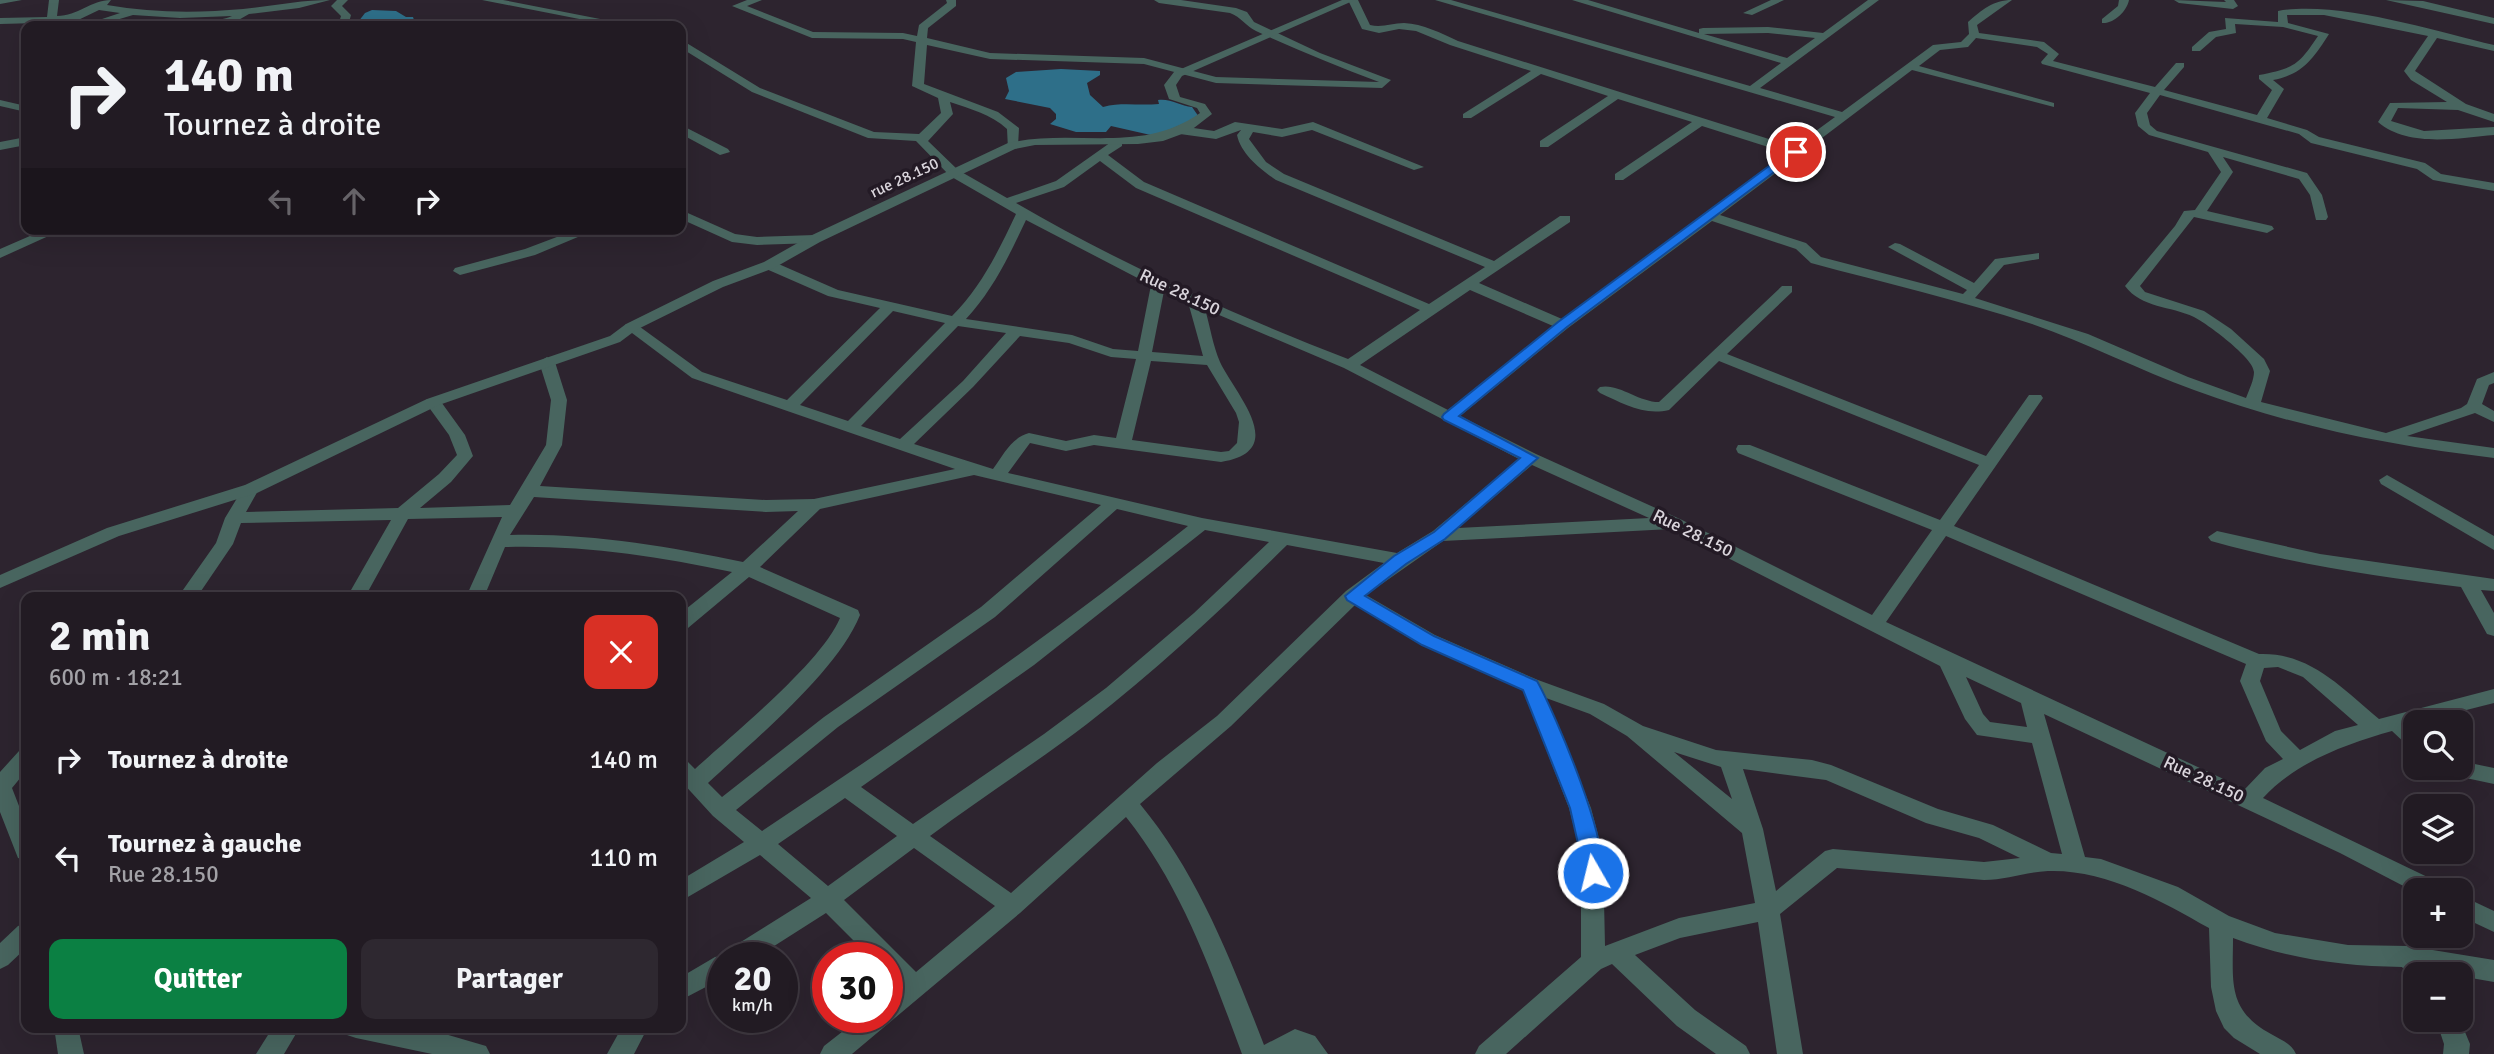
<!DOCTYPE html>
<html lang="fr">
<head>
<meta charset="utf-8">
<style>
	:root { --surface:#221b23; --page:#2e2830; --text:#f1f3f6; --muted:#a2a1a6; --line:#3f3941; --accent:#0b8043 }
	body { margin:0; font-family:Signika,sans-serif; background:var(--page); color:var(--text); height:100vh; display:flex; flex-direction:column; font-size:26px; white-space:nowrap }
	* { box-sizing:border-box; margin:0 }
	p { font-size:23px; color:var(--muted) }
	.icon { flex:none; width:38px; height:38px; fill:none; stroke:currentColor; stroke-width:2; stroke-linecap:round; stroke-linejoin:round }
	.map { position:relative; flex:1; overflow:hidden }
	.side { position:absolute; left:21px; top:592px; width:665px; height:441px; display:flex; flex-direction:column; background:var(--surface); border-radius:14px; box-shadow:0 7px 28px #0002,0 0 0 2px var(--line) }
	.side>* { flex:none }
	.banner { position:absolute; left:21px; top:21px; width:665px; height:214px; border-radius:14px; box-shadow:0 7px 28px #0002,0 0 0 2px var(--line); background:#221b23; color:var(--text); overflow:hidden }
	.buttons { position:absolute; left:2403px; top:710px; display:grid; gap:14px }
	.buttons a { display:grid; place-items:center; width:70px; height:70px; border-radius:14px; background:var(--surface); box-shadow:0 7px 28px #0002,0 0 0 2px var(--line); font-size:35px }
	.speed { position:absolute; left:707px; top:942px; display:flex; gap:14px; font-size:35px; font-weight:700; text-align:center }
	.speed>* { display:grid; place-content:center; width:91px; height:91px; border-radius:50%; background:var(--surface); box-shadow:0 7px 28px #0002,0 0 0 2px var(--line); line-height:1 }
	.speed small { font-size:18px; font-weight:400 }
	.speed .limit { border:10px solid #d22; background:#fff; color:#111 }
	.pin { position:absolute; display:grid; place-items:center; width:60px; height:60px; color:#fff; margin:-30px; border:4px solid #fff; border-radius:50%; box-shadow:0 2px 7px #0007 }
	.me { position:absolute; width:77px; margin:-38px; rotate:352deg; stroke-linejoin:round; filter:drop-shadow(0 0 5px #0008) }
	.turn { display:flex; align-items:center; gap:24px; height:147px; padding:0 28px; font-size:32px }
	.turn .icon { width:91px; height:91px; stroke-width:2.5 }
	.turn b { display:block; font-size:49px; line-height:60px }
	.lanes { display:flex; align-items:center; height:66px; padding:0 28px; background:#0003; justify-content:center; gap:35px; direction:ltr }
	.lanes .off { opacity:.35 }
	.round { display:grid; place-items:center; flex:none; width:74px; height:74px; border-radius:14px; background:var(--page) }
	.overview { display:flex; align-items:center; justify-content:space-between; height:119px; padding:0 28px }
	h1 { font-size:42px; font-weight:700; line-height:52px }
	.cta { display:flex; gap:14px; margin-top:auto; padding:14px 28px }
	.cta a { flex:1; height:80px; border-radius:14px; background:var(--accent); color:#fff; font-size:28px; font-weight:700; line-height:80px; text-align:center }
	.cta a+a { background:var(--page); color:var(--text) }
	ul { padding:0; list-style:none }
	li { display:flex; align-items:center; gap:21px; height:98px; padding:0 28px }
	li div { flex:1 }
	li b { display:block; font-size:26px }
	li em { font-style:normal }
	.map>svg:first-child { display:block }
	.water { fill:#2e6f89 }
	.lines { fill:none; stroke-linecap:round; stroke-linejoin:round }
	.minor { fill:#48655f; fill-rule:evenodd }
	.tertiary { fill:#48655f; fill-rule:evenodd }
	.route { fill:#1a73e8; stroke:#114b97; stroke-width:2 }
	.labels { text-anchor:middle; stroke-width:7; stroke-linejoin:round; paint-order:stroke }
	.far-street-label { font-size:16px; fill:#dad5dc; stroke:#231a25 }
	.street-label { font-size:18px; fill:#dad5dc; stroke:#231a25 }
</style>
</head>
<body>
<div class="map">
<svg width="2494" height="1054" viewBox="0 0 2494 1054">
	<rect width="100%" height="100%" fill="#2d242f"/>
	<path class="water" d="M 372,10 L 396,11 L 406,17 L 413,17 L 416,26 L 355,26 L 365,13 Z
		M 1061,69 L 1100,71 L 1100,75 L 1087,83 L 1090,95 L 1103,107 C 1122,102 1138,106 1159,104 L 1158,100 C 1170,98 1180,106 1192,107 L 1199,117 L 1155,136 L 1111,126 L 1106,132 L 1076,132 L 1050,124 L 1056,119 L 1056,114 L 1050,108 L 1005,99 L 1009,91 L 1006,78 L 1016,72 Z"/>
	<g class="lines">
		<path class="minor" d="M 0,0 L 22,0 L 0,4 Z
			M 49,0 L 59,0 L 57,16 C 78,16 91,0 111,0 L 107,5 C 152,13 198,13 243,9 C 272,6 301,0 330,0 L 299,8 L 249,14 L 228,26 L 182,26 C 196,17 216,24 232,16 L 180,18 L 133,15 L 96,26 L 81,26 L 120,13 L 99,10 L 74,22 L 0,24 L 0,18 L 47,17 Z
			M 337,0 L 348,0 L 342,6 L 351,15 L 348,26 L 338,26 L 341,16 L 331,6 Z
			M 482,0 L 503,0 L 636,26 L 615,26 Z
			M 747,0 L 762,0 L 747,6 L 813,32 L 903,33 L 917,36 L 919,25 L 947,3 L 946,0 L 956,0 L 956,6 L 928,28 L 927,38 L 990,53 L 1144,58 L 1216,77 L 1379,82 C 1337,66 1297,50 1256,31 C 1246,26 1241,17 1230,13 L 1159,3 L 1154,0 L 1181,0 L 1236,8 L 1247,12 L 1254,22 L 1320,53 L 1391,80 L 1382,88 L 1216,83 L 1144,64 L 990,59 L 927,45 L 924,84 L 998,112 L 1019,128 L 1018,146 L 1008,149 L 1007,129 C 991,114 970,109 950,102 L 953,114 L 928,141 L 958,170 L 1007,198 L 1056,181 L 1114,140 L 1122,140 L 1122,146 L 1108,155 L 1144,182 L 1429,304 L 1485,267 L 1276,180 C 1260,169 1241,154 1237,135 L 1241,130 L 1216,139 L 1180,134 L 1174,130 L 1180,126 L 1214,131 L 1235,122 L 1282,129 L 1313,122 L 1424,167 L 1414,170 L 1312,130 L 1282,137 L 1253,132 L 1249,139 L 1266,162 L 1284,174 L 1494,261 L 1560,216 L 1570,216 L 1570,222 L 1479,283 L 1562,319 L 1787,153 L 1702,126 L 1623,180 L 1615,180 L 1615,174 L 1692,122 L 1618,99 L 1548,147 L 1540,147 L 1540,141 L 1608,96 L 1541,74 L 1471,118 L 1463,118 L 1463,114 L 1531,71 L 1450,45 L 1416,31 L 1399,29 L 1379,33 L 1362,29 L 1348,0 L 1358,0 L 1370,25 C 1382,28 1392,23 1404,23 C 1423,24 1441,33 1458,41 L 1794,147 L 1835,117 L 1435,0 L 1451,0 L 1750,86 L 1781,63 L 1572,0 L 1588,0 L 1699,33 L 1699,29 L 1703,28 L 1768,27 L 1823,33 L 1868,0 L 1879,0 L 1760,88 L 1842,112 L 1933,45 L 1961,42 L 1969,34 L 1968,22 C 1982,10 1993,0 2012,0 L 1977,25 L 1979,33 L 2044,42 L 2059,54 L 2053,61 L 2155,87 L 2176,63 L 2184,63 L 2184,67 L 2164,90 L 2257,115 L 2272,90 L 2259,79 L 2259,75 C 2294,68 2298,66 2318,36 L 2283,27 L 2235,24 L 2236,33 L 2216,37 L 2200,51 L 2192,51 L 2192,47 L 2209,32 L 2226,29 L 2225,18 L 2278,22 L 2278,11 C 2338,0 2434,31 2494,45 L 2494,51 L 2437,38 L 2415,71 L 2466,104 L 2494,114 L 2494,122 L 2458,110 L 2398,108 L 2391,121 L 2424,131 L 2494,127 L 2494,135 C 2458,138 2408,148 2378,122 L 2390,103 L 2447,102 L 2411,80 L 2404,71 L 2428,36 L 2324,15 L 2287,15 L 2288,23 L 2329,34 C 2314,58 2302,75 2273,80 L 2284,89 L 2267,118 L 2307,130 L 2319,137 L 2425,163 L 2441,174 L 2494,183 L 2494,191 L 2433,180 L 2417,169 L 2311,143 L 2299,134 L 2160,95 L 2147,113 L 2150,125 L 2157,131 L 2307,173 L 2322,195 L 2328,217 L 2326,220 L 2316,220 L 2310,195 L 2299,179 L 2223,157 L 2233,172 L 2207,211 L 2272,226 L 2274,229 L 2267,233 L 2194,217 L 2140,286 L 2145,292 L 2204,311 L 2231,329 L 2264,359 L 2270,371 L 2261,402 L 2386,433 L 2461,408 L 2467,404 L 2477,379 L 2494,372 L 2494,383 L 2489,385 L 2482,404 L 2494,411 L 2494,422 L 2475,413 L 2407,436 L 2494,448 L 2494,458 C 2391,446 2291,426 2194,390 C 2139,370 2087,343 2032,324 C 1959,300 1885,283 1811,263 L 1796,249 L 1712,221 L 1568,328 L 1460,416 L 1536,454 L 1680,519 L 1872,615 L 1932,530 L 1738,453 L 1736,449 L 1738,445 L 1750,445 L 1940,520 L 1979,465 L 1719,361 L 1669,410 C 1643,416 1622,403 1600,393 L 1597,390 L 1600,387 C 1619,383 1638,402 1659,402 L 1782,286 L 1792,286 L 1792,292 L 1727,354 L 1986,456 L 2029,395 L 2041,395 L 2043,398 L 1954,526 L 2259,654 C 2310,652 2342,688 2379,719 L 2494,689 L 2494,703 L 2415,723 L 2413,726 L 2415,728 L 2415,748 L 2408,746 L 2392,731 C 2346,744 2296,762 2263,798 L 2442,884 L 2445,891 L 2415,892 L 2340,853 L 2044,714 L 2085,857 L 2101,859 L 2178,887 L 2229,916 L 2275,933 L 2348,945 L 2408,946 L 2494,960 L 2494,982 L 2431,971 L 2433,975 L 2415,975 L 2415,984 L 2402,967 C 2341,966 2290,959 2233,938 C 2233,982 2227,1010 2271,1034 C 2281,1040 2291,1043 2296,1054 L 2260,1054 L 2234,1038 L 2224,1028 L 2216,1011 L 2211,987 L 2209,928 C 2161,901 2106,869 2048,871 C 2026,872 2006,880 1984,880 L 1837,868 L 1780,914 L 1803,1054 L 1777,1054 L 1758,922 L 1680,938 L 1635,955 L 1695,1010 L 1746,1046 L 1750,1054 L 1716,1054 L 1677,1026 L 1612,964 L 1601,969 L 1506,1054 L 1475,1054 L 1479,1046 L 1581,957 L 1581,854 L 1569,808 L 1523,690 L 1421,645 L 1355,605 L 1231,726 L 1140,804 C 1198,874 1231,960 1264,1045 L 1295,1029 L 1315,1036 L 1328,1054 L 1242,1054 C 1211,971 1182,887 1126,817 L 1020,913 L 852,1054 L 820,1054 L 824,1046 L 861,1017 L 887,1017 L 887,996 L 898,986 L 887,975 L 887,957 L 870,957 L 826,913 L 757,957 L 723,957 L 723,978 L 681,1000 L 681,977 L 715,957 L 725,955 L 728,950 L 811,898 L 760,855 L 681,901 L 681,880 L 744,842 L 713,816 L 681,781 L 681,760 L 688,762 L 695,769 C 733,734 822,662 840,618 L 749,577 L 688,628 L 681,630 L 681,613 L 732,572 C 656,556 582,545 505,547 L 484,597 L 466,597 L 502,517 L 408,519 L 365,597 L 347,597 L 391,520 L 241,523 L 233,544 L 197,597 L 178,597 L 216,543 L 225,518 L 245,485 L 257,485 L 259,489 L 246,512 L 398,508 L 439,474 L 457,455 L 449,435 L 425,402 L 427,399 L 439,399 L 465,435 L 473,456 L 451,482 L 420,508 L 510,505 L 546,445 L 551,400 L 539,362 L 547,357 L 555,362 L 567,400 L 562,445 L 540,486 L 766,500 L 814,499 L 955,469 L 692,378 L 624,327 L 626,324 L 636,324 L 702,372 L 787,400 L 880,308 L 828,296 L 764,268 L 764,262 L 774,262 L 838,290 L 952,316 C 981,287 998,252 1016,214 L 950,176 L 916,141 L 868,138 L 752,92 L 681,48 L 681,41 L 685,42 L 760,88 L 874,132 L 919,134 L 941,113 L 938,98 L 912,86 L 916,42 L 903,39 L 812,38 L 732,6 ZM 1768,33 L 1815,38 L 1787,58 L 1704,34 ZM 1976,38 L 2037,47 L 2048,54 L 2041,62 L 2042,64 L 2150,93 L 2135,113 L 2138,126 L 2149,135 L 2208,152 L 2221,172 L 2195,210 L 2184,211 L 2175,226 L 2125,286 C 2141,308 2171,306 2194,317 C 2206,323 2254,358 2254,372 C 2254,380 2249,390 2246,398 L 2188,377 L 2088,334 L 1975,298 L 2004,265 L 2039,259 L 2039,253 L 1995,259 L 1974,283 L 1900,244 L 1895,243 L 1888,247 L 1967,290 L 1963,294 L 1821,257 L 1806,243 L 1720,215 L 1912,70 L 2054,107 L 2054,103 L 1919,66 L 1940,50 L 1968,47 ZM 1100,161 L 1136,188 L 1420,310 L 1348,359 C 1234,315 1121,264 1016,203 L 1064,187 ZM 1026,220 L 1151,285 L 1138,351 L 1113,349 L 1072,335 L 966,319 C 993,290 1009,256 1026,220 ZM 1470,290 L 1553,326 L 1448,410 L 1360,365 ZM 1164,291 L 1188,302 L 1203,356 L 1152,352 ZM 1205,309 L 1344,368 L 1519,459 L 1433,531 L 1397,553 L 1202,518 L 1008,473 L 1030,443 L 1066,451 L 1094,445 L 1221,462 C 1291,451 1235,394 1220,362 C 1213,346 1210,326 1205,309 ZM 893,311 L 945,323 L 848,421 L 800,405 ZM 958,326 L 1006,333 L 963,381 L 900,439 L 861,426 ZM 1020,336 L 1069,343 L 1111,357 L 1136,359 L 1116,438 L 1094,435 L 1066,441 L 1029,433 C 1011,438 1004,454 993,469 L 914,444 L 973,387 ZM 1151,361 L 1207,365 L 1236,413 L 1239,422 L 1237,443 L 1229,451 L 1221,452 L 1132,440 ZM 1532,465 L 1649,518 L 1458,528 ZM 974,475 L 1101,505 L 981,607 L 824,717 L 722,797 L 708,783 C 754,740 837,672 860,615 L 858,610 L 760,567 L 820,509 ZM 534,497 L 766,512 L 798,511 L 743,562 C 666,546 589,533 510,535 ZM 1117,509 L 1188,526 C 1051,636 908,734 762,831 L 736,810 L 838,727 L 995,617 ZM 1671,529 L 1940,666 L 1965,719 L 1977,735 L 2032,743 L 2062,854 L 2051,853 L 1993,825 L 1938,809 L 1831,765 L 1812,760 L 1716,750 L 1643,726 L 1604,704 L 1538,680 L 1435,635 L 1366,595 L 1443,541 ZM 1205,530 L 1269,542 L 1194,613 L 1106,688 L 1044,734 L 913,824 L 861,787 L 1034,665 ZM 1946,536 L 2246,664 L 2240,681 L 2266,741 L 2283,759 L 2265,768 L 2245,789 L 1886,622 ZM 1287,545 L 1384,563 L 1346,591 L 1217,716 L 1157,763 L 1011,893 L 930,836 C 982,797 1036,763 1087,724 C 1158,669 1223,608 1287,545 ZM 2278,667 L 2303,677 L 2358,725 L 2335,731 L 2300,750 L 2281,731 L 2260,681 L 2264,668 ZM 1966,677 L 2021,703 L 2027,727 L 1990,722 L 1983,714 ZM 1546,698 L 1590,714 L 1627,736 L 1742,833 L 1755,903 L 1679,918 L 1605,946 L 1603,854 L 1591,808 ZM 1674,752 L 1721,767 L 1732,799 ZM 1743,769 L 1826,780 L 1926,823 L 1979,838 L 2020,858 L 1984,862 L 1833,849 L 1825,851 L 1776,891 L 1763,829 ZM 845,798 L 897,836 L 828,886 L 778,844 ZM 914,848 L 995,906 L 916,972 L 844,900 Z
			M 1771,0 L 1784,0 L 1752,15 L 1743,13 Z
			M 2119,0 L 2129,0 C 2127,11 2114,24 2102,23 L 2102,19 L 2118,6 Z
			M 2174,0 L 2226,2 L 2224,0 L 2234,0 L 2238,6 L 2233,9 L 2179,3 Z
			M 2386,0 L 2423,1 L 2494,18 L 2494,24 Z
			M 0,100 L 26,106 L 26,112 L 0,106 Z
			M 681,125 L 728,149 L 730,152 L 720,155 L 681,134 Z
			M 26,137 L 26,145 L 0,150 L 0,142 Z
			M 681,210 L 735,234 L 757,237 L 815,235 L 822,239 L 815,243 L 757,245 L 732,242 L 681,219 Z
			M 46,229 L 64,229 L 0,258 L 0,249 Z
			M 578,229 L 597,229 L 535,255 L 460,275 L 453,271 L 455,268 L 525,249 Z
			M 2387,475 L 2494,536 L 2494,550 L 2381,484 L 2379,480 Z
			M 2217,531 L 2320,554 L 2494,579 L 2494,591 L 2481,590 L 2494,613 L 2494,636 L 2487,634 L 2461,587 C 2377,577 2293,564 2211,541 L 2208,537 Z
			M 26,749 L 26,771 L 12,788 L 26,824 L 26,860 L 18,858 L 0,812 L 0,772 L 19,751 Z
			M 2460,761 L 2494,768 L 2494,784 L 2447,774 L 2444,768 L 2460,768 Z
			M 2460,895 L 2494,911 L 2494,932 L 2460,916 Z
			M 26,923 L 26,948 L 8,965 L 0,969 L 0,943 L 18,926 Z
			M 2436,1020 L 2460,1020 L 2470,1044 L 2469,1054 L 2443,1054 L 2444,1044 Z
			M 54,1027 L 78,1027 L 84,1054 L 58,1054 Z
			M 273,1027 L 300,1027 L 284,1054 L 256,1054 Z
			M 344,1027 L 421,1027 L 486,1046 L 490,1054 L 432,1054 L 356,1038 L 347,1035 Z
			M 622,1027 L 648,1027 L 634,1054 L 607,1054 Z"/>
		<path class="tertiary" d="M 1342,0 L 1355,0 L 1182,76 L 1176,85 L 1180,97 L 1205,104 L 1212,114 L 1190,131 L 1163,141 L 1138,144 L 1035,145 L 1015,149 L 820,242 L 774,268 L 723,287 L 636,330 L 620,342 L 439,405 L 257,493 L 119,536 L 0,588 L 0,575 L 107,528 L 245,485 L 427,399 L 610,336 L 626,324 L 713,281 L 764,262 L 810,236 L 1008,143 C 1074,128 1141,155 1200,113 L 1197,108 L 1169,99 L 1164,85 L 1174,72 Z"/>
	</g>
	<path class="route" d="M 1792,149 L 1801,152 L 1567,327 L 1459,416 L 1538,458 L 1445,539 L 1406,564 L 1365,596 L 1434,636 L 1537,681 C 1554,711 1614,851 1600,879 L 1593,882 L 1586,879 L 1570,808 L 1523,690 L 1422,645 L 1347,600 L 1345,596 L 1394,556 L 1434,532 L 1520,458 L 1444,420 L 1442,417 L 1444,414 L 1558,322 Z"/>
	<g class="labels">
		<g class="far-street-label">
			<text transform="translate(904 177) rotate(-25)" y="6">rue 28.150</text>
		</g>
		<g class="street-label">
			<text transform="translate(1180 292) rotate(25)" y="6">Rue 28.150</text>
			<text transform="translate(1693 533) rotate(26)" y="6">Rue 28.150</text>
			<text transform="translate(2204 779) rotate(25)" y="6">Rue 28.150</text>
		</g>
	</g>
</svg>
<div class="buttons">
<a><svg class="icon" aria-label="search" viewBox="0 0 24 24"><circle cx="10" cy="10" r="6"/><path d="M15 15l6 6"/></svg></a>
<a><svg class="icon" aria-label="layers" viewBox="0 0 24 24"><path d="M12 4l9 5-9 5-9-5zM3 14l9 5 9-5"/></svg></a>
<a>+</a>
<a>−</a>
</div>
<div class="speed"><div>20<small>km/h</small></div><div class="limit">30</div></div>
<div class="pin" style="left:1796px;top:152px;background:#d93025"><svg class="icon" aria-label="arrive" viewBox="0 0 24 24"><path d="M6 21V4h12l-3 4 3 4H6"/></svg></div>
<svg class="me" style="left:1593px;top:873px" viewBox="-20 -20 40 40"><circle r="17" fill="#1a73e8" stroke="#fff" stroke-width="3"/><path d="M0-11L8 9 0 5-8 9z" fill="#fff"/></svg>
<div class="banner">
<div class="turn"><svg class="icon" aria-label="right" viewBox="0 0 24 24"><path d="M7 20v-9h11M14 6l5 5-5 5"/></svg><div><b>140 m</b>Tournez à droite</div></div>
<div class="lanes"><svg class="icon off" aria-label="left" viewBox="0 0 24 24"><path d="M17 20v-9H6M10 6l-5 5 5 5"/></svg><svg class="icon off" aria-label="ahead" viewBox="0 0 24 24"><path d="M12 20V5M6 11l6-6 6 6"/></svg><svg class="icon" aria-label="right" viewBox="0 0 24 24"><path d="M7 20v-9h11M14 6l5 5-5 5"/></svg></div>
</div>
<section class="side">
<div class="overview"><div><h1>2 min</h1><p>600 m · 18:21</p></div><a class="round" style="background:#d93025;color:#fff"><svg class="icon" aria-label="close" viewBox="0 0 24 24"><path d="M6 6l12 12M18 6L6 18"/></svg></a></div>
<ul>
<li><svg class="icon" aria-label="right" viewBox="0 0 24 24"><path d="M7 20v-9h11M14 6l5 5-5 5"/></svg><div><b>Tournez à droite</b></div><em>140 m</em></li>
<li><svg class="icon" aria-label="left" viewBox="0 0 24 24"><path d="M17 20v-9H6M10 6l-5 5 5 5"/></svg><div><b>Tournez à gauche</b><p>Rue 28.150</p></div><em>110 m</em></li>
</ul>
<div class="cta"><a>Quitter</a><a>Partager</a></div>
</section>
</div>
</body>
</html>
